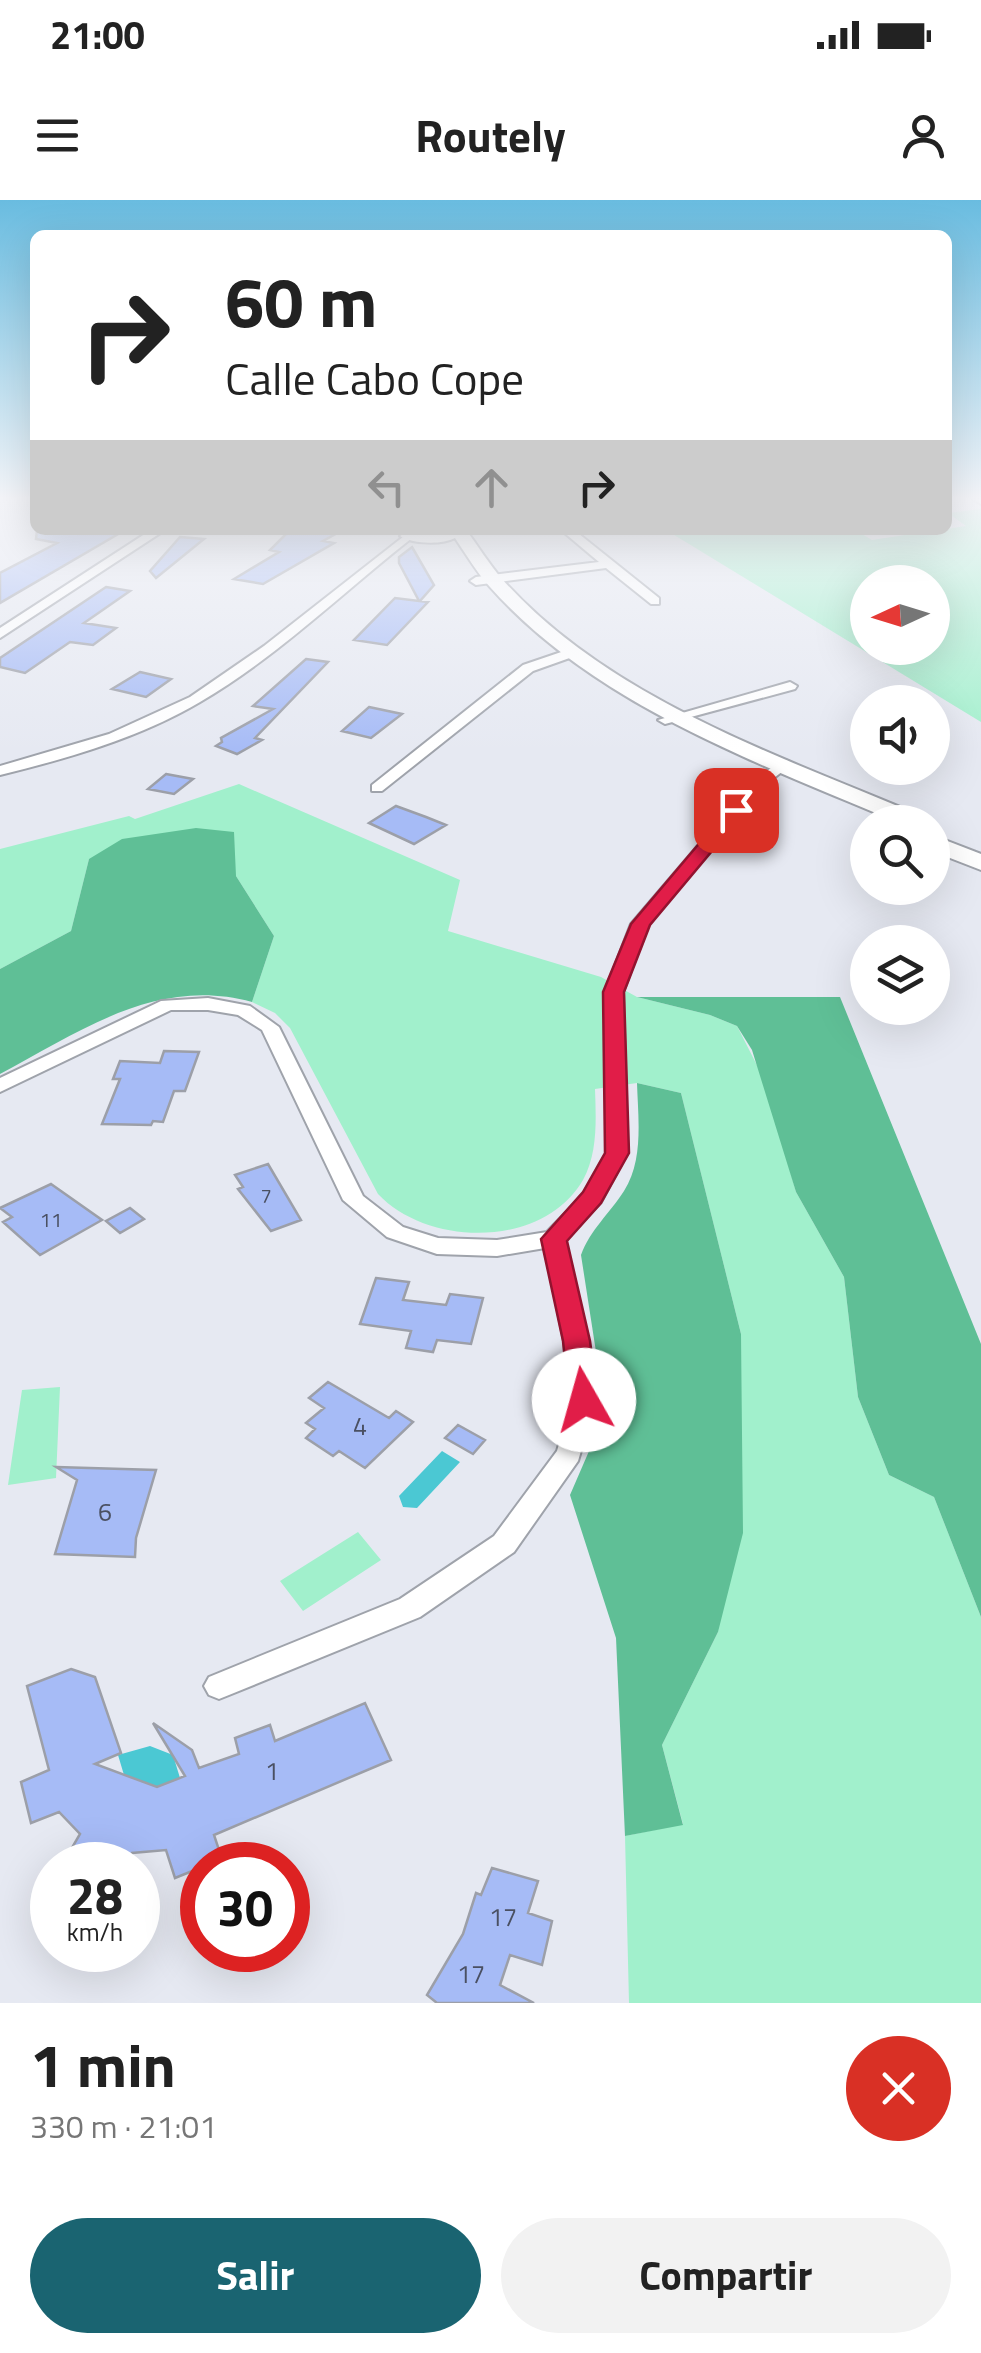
<!DOCTYPE html>
<html lang="es">
<head>
<meta charset="utf-8">
<style>
	:root { --surface:#fff; --page:#f2f2f2; --text:#222; --muted:#767676; --accent:#1a6471 }
	body { margin:0; font-family:"Titillium Web",sans-serif; background:var(--page); color:var(--text); height:100vh; display:flex; flex-direction:column; font-size:38px; white-space:nowrap }
	* { box-sizing:border-box; margin:0 }
	p { font-size:32px; color:var(--muted) }
	.icon { flex:none; width:55px; height:55px; fill:none; stroke:currentColor; stroke-width:2; stroke-linecap:round; stroke-linejoin:round }
	.map { position:relative; height:1803px; overflow:hidden }
	.details { display:flex; flex-direction:column; background:var(--surface); flex:1 }
	.details>* { flex:none }
	.top-card { position:absolute; left:30px; top:30px; width:922px; height:305px; border-radius:15px; box-shadow:0 10px 40px #0002; background:#fff; color:var(--text); overflow:hidden }
	.needle { width:65px; rotate:266deg }
	.fabs { position:absolute; left:850px; top:365px; display:grid; gap:20px }
	.fabs a { display:grid; place-items:center; width:100px; height:100px; border-radius:50%; background:var(--surface); box-shadow:0 10px 40px #0002; font-size:50px }
	.speed { position:absolute; left:30px; top:1642px; display:flex; gap:20px; font-size:50px; font-weight:700; text-align:center }
	.speed>* { display:grid; place-content:center; width:130px; height:130px; border-radius:50%; background:var(--surface); box-shadow:0 10px 40px #0002; line-height:1 }
	.speed small { font-size:25px; font-weight:400 }
	.speed .limit { border:15px solid #d22; background:#fff; color:#111 }
	.pin { position:absolute; display:grid; place-items:center; width:85px; height:85px; color:#fff; margin:-42px; border-radius:20px; box-shadow:0 5px 15px #0006 }
	.me { position:absolute; width:110px; margin:-55px; rotate:353deg; stroke-linejoin:round; filter:drop-shadow(0 0 8px #0008) }
	.turn { display:flex; align-items:center; gap:35px; height:210px; padding:0 30px; font-size:45px }
	.turn .icon { width:130px; height:130px; stroke-width:2.5 }
	.turn b { display:block; font-size:70px; line-height:85px }
	.lanes { display:flex; align-items:center; height:95px; padding:0 30px; background:#0003; justify-content:center; gap:50px; direction:ltr }
	.lanes .off { opacity:.35 }
	.round { display:grid; place-items:center; flex:none; width:105px; height:105px; border-radius:52px; background:var(--page) }
	.summary { display:flex; align-items:center; justify-content:space-between; height:170px; padding:0 30px }
	h1 { font-size:60px; font-weight:700; line-height:75px }
	.button { display:flex; gap:20px; margin-top:auto; padding:20px 30px }
	.button a { flex:1; height:115px; border-radius:60px; background:var(--accent); color:#fff; font-size:40px; font-weight:700; line-height:115px; text-align:center }
	.button a+a { background:var(--page); color:var(--text) }
	.status { display:flex; justify-content:space-between; align-items:center; height:70px; padding:0 50px; background:var(--surface); direction:ltr }
	.status svg { height:28px; fill:currentColor }
	header { display:flex; justify-content:space-between; align-items:center; height:130px; padding:0 30px; background:var(--surface); font-size:45px; font-weight:700 }
	.map>svg:first-child { display:block }
	.green { fill:#a1f0cc; fill-rule:evenodd }
	.forest { fill:#5fbf96 }
	.water { fill:#4bc8d3 }
	.building { fill:#a6bbf6; stroke:#9c9fa8; stroke-width:2.5 }
	.lines { fill:none; stroke-linecap:round; stroke-linejoin:round }
	.street-casing { stroke:#9fa3ab; stroke-width:4 }
	.secondary-casing { stroke:#9fa3ab; stroke-width:4 }
	.street { fill:#fff; fill-rule:evenodd }
	.secondary { fill:#fff; fill-rule:evenodd }
	.route { fill:#e11d48; stroke:#92132f; stroke-width:2.5 }
	.labels { text-anchor:middle; stroke-width:8; stroke-linejoin:round; paint-order:stroke }
	.number-label { font-size:20px; fill:#4a5062 }
	.near-number-label { font-size:25px; fill:#4a5062 }
</style>
</head>
<body>
<div class="status"><b>21:00</b><svg viewBox="0 0 49 12"><path d="M0 12V9h3v3zM5 12V6h3v6zM10 12V3h3v9zM15 12V0h3v12zM26 1h20v11H26zM47 4h2v5h-2z"/></svg></div>
<header><svg class="icon" aria-label="menu" viewBox="0 0 24 24"><path d="M4 6h16M4 12h16M4 18h16"/></svg>Routely<svg class="icon" aria-label="person" viewBox="0 0 24 24"><circle cx="12" cy="8" r="4"/><path d="M4 21q1-7 8-7t8 7"/></svg></header>
<div class="map">
<svg width="981" height="1803" viewBox="0 0 981 1803">
	<rect width="100%" height="100%" fill="#e6e9f2"/>
	<path class="green" d="M 981,309 L 981,522 L 666,330 L 855,330 L 872,340 L 966,326 L 948,313 ZM 932,382 L 932,448 L 868,448 L 868,382 Z
		M 239,584 L 460,680 L 448,731 L 601,777 L 637,797 L 710,815 L 737,826 L 765,881 L 796,992 L 844,1077 L 858,1197 L 889,1275 L 934,1297 L 981,1417 L 981,1803 L 629,1803 L 625,1636 L 683,1624 L 662,1545 L 718,1432 L 739,1218 L 741,1134 L 681,893 L 637,883 L 595,889 C 596,919 598,953 583,980 C 543,1049 428,1047 378,994 L 290,828 L 275,813 L 252,802 L 274,736 L 236,676 L 89,659 L 71,731 L 0,769 L 0,649 L 129,616 L 135,619 Z
		M 60,1187 L 56,1278 L 8,1285 L 22,1190 Z
		M 358,1332 L 381,1360 L 303,1411 L 280,1381 Z"/>
	<path class="forest" d="M 196,628 L 234,632 L 236,676 L 274,736 L 252,802 C 157,776 81,831 0,874 L 0,769 L 71,731 L 89,659 L 122,639 Z
		M 637,797 L 840,797 L 981,1144 L 981,1417 L 934,1297 L 889,1275 L 858,1197 L 844,1077 L 796,992 L 752,850 L 737,826 L 710,815 Z
		M 637,883 L 681,893 L 741,1134 L 743,1333 L 718,1432 L 662,1545 L 683,1625 L 625,1636 L 616,1438 L 570,1295 L 599,1228 L 603,1197 L 581,1055 C 590,1030 610,1013 624,991 C 644,960 638,917 637,883 Z"/>
	<path class="water" d="M 442,1251 L 460,1262 L 417,1308 L 403,1307 L 399,1296 Z
		M 150,1546 L 173,1555 L 180,1578 L 157,1587 L 124,1575 L 118,1555 Z"/>
	<path class="building" d="M 37,330 L 125,330 L 0,403 L 0,373 L 57,343 L 36,339 Z
		M 290,330 L 343,330 L 323,341 L 334,343 L 263,384 L 234,379 L 279,352 L 270,350 Z
		M 180,337 L 204,339 L 156,378 L 150,371 Z
		M 412,347 L 434,385 L 420,401 L 428,402 L 387,445 L 354,440 L 395,398 L 419,401 L 399,363 L 399,357 Z
		M 106,387 L 130,391 L 84,423 L 116,428 L 93,445 L 70,442 L 25,473 L 0,467 L 0,458 Z
		M 306,459 L 328,462 L 255,538 L 262,540 L 237,554 L 216,546 L 222,542 L 221,538 L 273,509 L 253,506 Z
		M 140,472 L 171,479 L 146,497 L 112,489 Z
		M 369,507 L 402,514 L 371,538 L 342,531 Z
		M 166,574 L 193,579 L 174,594 L 148,589 Z
		M 396,606 L 426,617 L 446,625 L 414,644 L 369,623 Z
		M 164,851 L 199,852 L 185,891 L 174,891 L 163,922 L 153,921 L 151,925 L 102,924 L 120,879 L 113,879 L 120,861 L 160,863 Z
		M 268,964 L 301,1020 L 271,1031 L 238,989 L 243,987 L 235,975 Z
		M 51,984 L 102,1020 L 40,1055 L 3,1022 L 12,1017 L 0,1008 Z
		M 130,1008 L 144,1019 L 120,1033 L 106,1021 Z
		M 376,1078 L 409,1082 L 403,1100 L 446,1105 L 450,1094 L 483,1098 L 471,1144 L 437,1140 L 433,1152 L 406,1148 L 411,1131 L 360,1124 Z
		M 328,1182 L 389,1218 L 396,1211 L 413,1222 L 365,1268 L 339,1251 L 333,1256 L 306,1238 L 315,1229 L 306,1223 L 324,1208 L 309,1198 Z
		M 458,1225 L 485,1240 L 473,1254 L 445,1238 Z
		M 56,1267 L 156,1270 L 136,1338 L 135,1357 L 55,1354 L 77,1280 Z
		M 71,1469 L 95,1477 L 121,1553 L 95,1564 L 157,1587 L 185,1576 L 153,1523 L 192,1550 L 199,1568 L 239,1554 L 235,1538 L 270,1525 L 275,1541 L 365,1503 L 391,1560 L 214,1635 L 222,1659 L 175,1678 L 166,1650 L 132,1653 L 126,1665 L 62,1665 L 80,1634 L 59,1612 L 31,1623 L 21,1582 L 49,1570 L 27,1486 Z
		M 492,1668 L 538,1681 L 528,1713 L 552,1721 L 542,1765 L 510,1755 L 500,1785 L 534,1803 L 437,1803 L 427,1795 L 463,1734 L 476,1693 L 481,1695 Z"/>
	<g class="lines">
		<g class="street-casing">
			<path id="street" d="M 973,299 L 981,299 L 981,304 Z
				M 151,330 L 165,330 L 0,438 L 0,428 Z
				M 561,330 L 574,330 L 659,398 L 659,404 L 651,404 L 606,368 L 476,385 L 470,381 L 476,377 L 599,362 Z
				M 408,333 L 414,336 L 412,338 C 342,393 277,457 200,502 C 139,538 69,558 0,575 L 0,566 L 109,534 L 190,497 L 264,446 Z
				M 573,448 L 578,449 L 578,455 L 533,471 L 382,591 L 372,591 L 372,585 L 523,465 Z
				M 790,482 L 797,486 L 795,489 L 665,524 L 658,520 Z
				M 783,560 L 788,561 L 788,567 L 765,585 L 648,725 L 623,792 L 627,953 L 601,1002 L 565,1040 L 588,1141 L 596,1200 L 578,1261 L 514,1352 L 420,1417 L 229,1495 L 219,1499 L 209,1495 L 204,1486 L 209,1477 L 400,1399 L 494,1336 L 557,1251 L 572,1200 L 564,1141 L 545,1048 L 497,1056 L 437,1054 L 387,1037 L 343,1000 L 262,830 L 238,815 L 208,810 L 171,810 L 0,892 L 0,878 L 161,801 L 208,798 L 250,806 L 279,827 L 363,996 L 403,1027 L 438,1038 L 497,1040 L 547,1032 L 585,993 L 607,953 L 605,792 L 631,724 L 755,579 Z"/>
		</g>
		<g class="secondary-casing">
			<path id="secondary" d="M 450,330 L 466,330 C 478,346 489,364 502,379 C 610,500 780,556 924,617 L 928,622 L 897,622 C 756,562 595,505 490,387 C 477,373 466,354 455,338 C 442,345 412,344 400,336 L 408,331 L 452,333 Z
				M 932,635 L 981,654 L 981,670 L 932,651 Z"/>
		</g>
		<use href="#street" class="street"/>
		<use href="#secondary" class="secondary"/>
	</g>
	<linearGradient id="sky" x2="0" y2="1"><stop stop-color="#69bce0"/><stop offset="0.54" stop-color="#f4f5f9"/><stop offset="1" stop-color="#f4f5f9" stop-opacity="0"/></linearGradient>
	<rect width="981" height="552" fill="url(#sky)"/>
	<path class="route" d="M 736,605 L 745,610 L 743,614 L 650,725 L 624,792 L 629,953 L 601,1003 L 567,1041 L 590,1141 L 598,1200 L 593,1207 L 584,1210 L 574,1207 L 569,1200 L 563,1141 L 541,1039 L 583,992 L 605,953 L 603,792 L 631,724 L 730,607 Z"/>
	<g class="labels">
		<g class="number-label">
			<text x="266" y="1003">7</text>
			<text x="51" y="1027">11</text>
		</g>
		<g class="near-number-label">
			<text x="360" y="1235">4</text>
			<text x="105" y="1321">6</text>
			<text x="272" y="1580">1</text>
			<text x="503" y="1726">17</text>
			<text x="471" y="1783">17</text>
		</g>
	</g>
</svg>
<div class="fabs">
<a><svg class="needle" viewBox="-14 -14 28 28"><path d="M0-13l5 13h-10z" fill="#e53935"/><path d="M0 13l5-13h-10z" fill="#767676"/></svg></a>
<a><svg class="icon" aria-label="sound" viewBox="0 0 24 24"><path d="M4 9h4l5-4v14l-5-4H4zM17 9q2 3 0 6"/></svg></a>
<a><svg class="icon" aria-label="search" viewBox="0 0 24 24"><circle cx="10" cy="10" r="6"/><path d="M15 15l6 6"/></svg></a>
<a><svg class="icon" aria-label="layers" viewBox="0 0 24 24"><path d="M12 4l9 5-9 5-9-5zM3 14l9 5 9-5"/></svg></a>
</div>
<div class="speed"><div>28<small>km/h</small></div><div class="limit">30</div></div>
<div class="pin" style="left:736px;top:610px;background:#d93025"><svg class="icon" aria-label="arrive" viewBox="0 0 24 24"><path d="M6 21V4h12l-3 4 3 4H6"/></svg></div>
<svg class="me" style="left:584px;top:1200px" viewBox="-20 -20 40 40"><circle r="19" fill="#fff"/><path d="M0-13L10 11 0 6-10 11z" fill="#e11d48"/></svg>
<div class="top-card">
<div class="turn"><svg class="icon" aria-label="right" viewBox="0 0 24 24"><path d="M7 20v-9h11M14 6l5 5-5 5"/></svg><div><b>60 m</b>Calle Cabo Cope</div></div>
<div class="lanes"><svg class="icon off" aria-label="left" viewBox="0 0 24 24"><path d="M17 20v-9H6M10 6l-5 5 5 5"/></svg><svg class="icon off" aria-label="ahead" viewBox="0 0 24 24"><path d="M12 20V5M6 11l6-6 6 6"/></svg><svg class="icon" aria-label="right" viewBox="0 0 24 24"><path d="M7 20v-9h11M14 6l5 5-5 5"/></svg></div>
</div>
</div>
<section class="details">
<div class="summary"><div><h1>1 min</h1><p>330 m · 21:01</p></div><a class="round" style="background:#d93025;color:#fff"><svg class="icon" aria-label="close" viewBox="0 0 24 24"><path d="M6 6l12 12M18 6L6 18"/></svg></a></div>
<div class="button"><a>Salir</a><a>Compartir</a></div>
</section>
</body>
</html>
